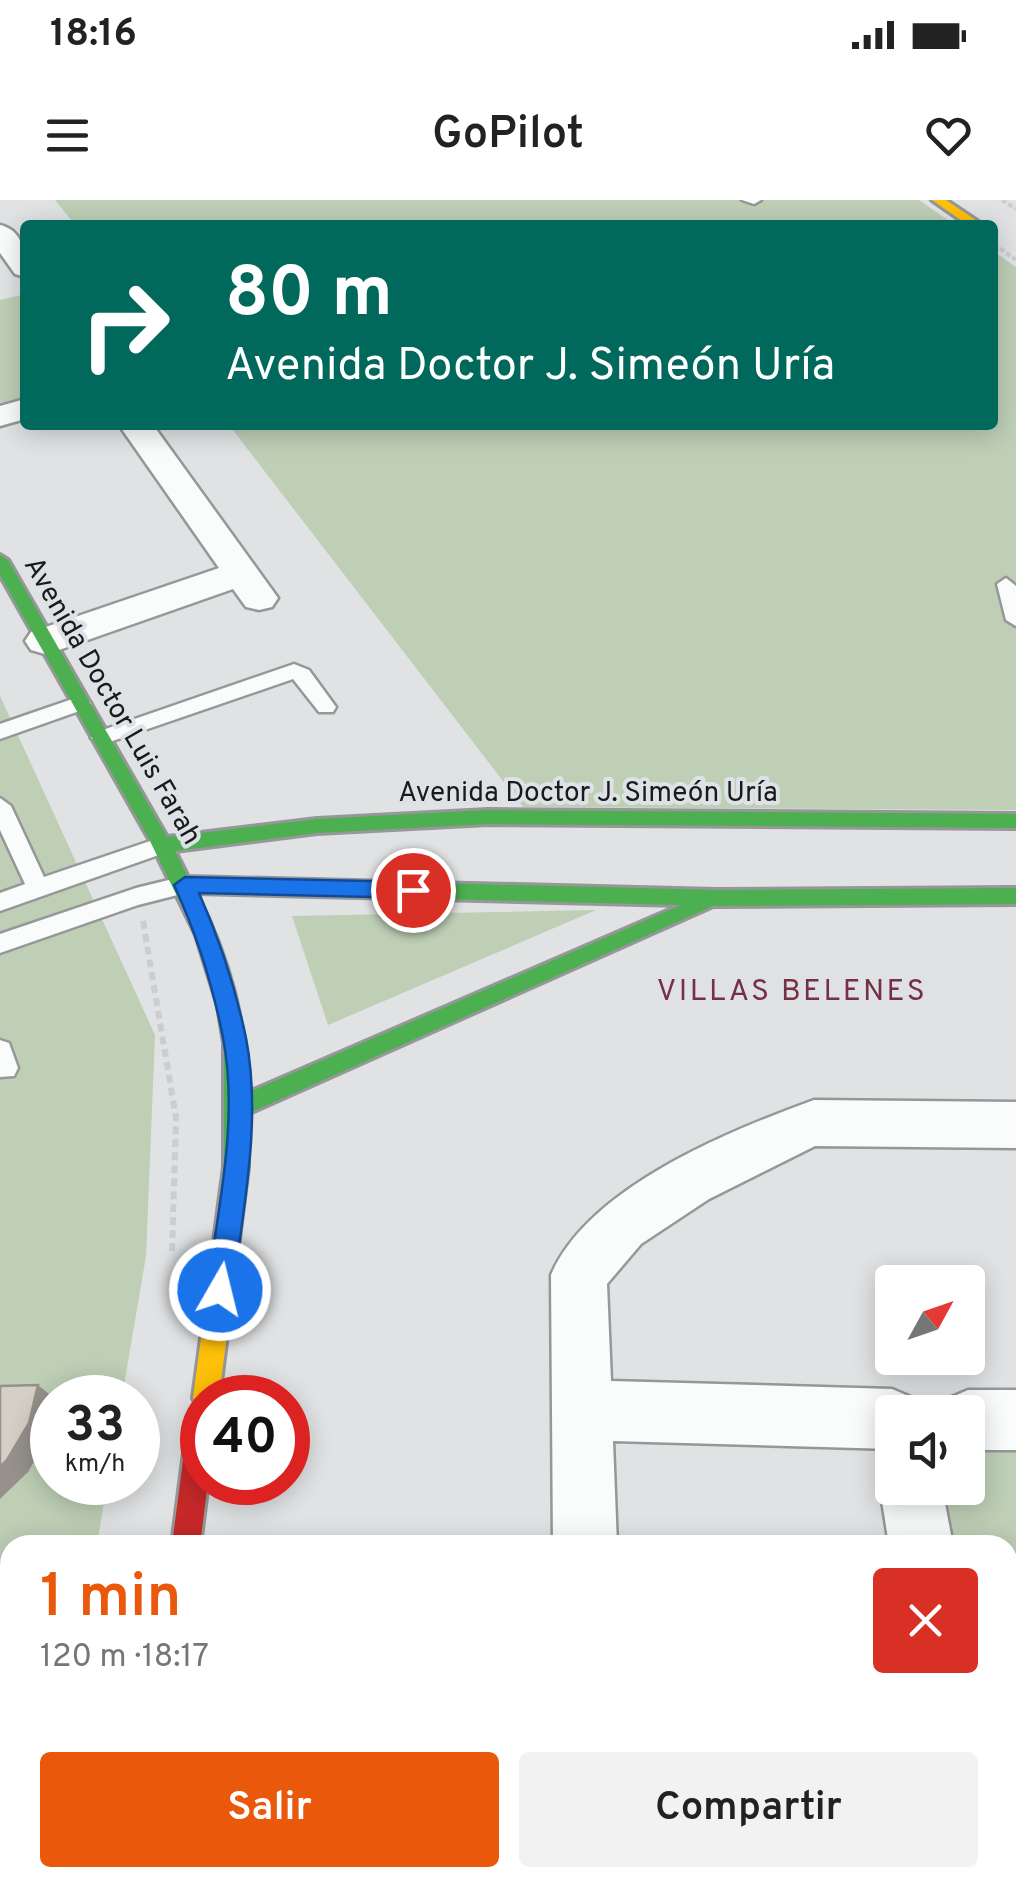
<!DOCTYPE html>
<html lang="es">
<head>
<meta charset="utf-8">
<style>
	:root { --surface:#fff; --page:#f2f2f2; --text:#222; --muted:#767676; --accent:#ea580c }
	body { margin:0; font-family:Overpass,sans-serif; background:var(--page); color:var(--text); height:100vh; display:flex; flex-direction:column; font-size:38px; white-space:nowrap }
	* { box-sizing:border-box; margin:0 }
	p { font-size:32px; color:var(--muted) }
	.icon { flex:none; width:55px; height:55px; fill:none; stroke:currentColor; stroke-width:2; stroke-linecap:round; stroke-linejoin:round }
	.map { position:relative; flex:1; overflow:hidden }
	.panel { position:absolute; left:0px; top:1335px; width:1018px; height:352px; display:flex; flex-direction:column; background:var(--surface); border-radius:30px 30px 0 0; box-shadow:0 5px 25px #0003 }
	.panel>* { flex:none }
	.hud { position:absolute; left:20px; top:20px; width:978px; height:210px; border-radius:10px; box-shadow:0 5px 25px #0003; background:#00695c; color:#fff; overflow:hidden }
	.needle { width:65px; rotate:50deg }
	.tools { position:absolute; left:875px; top:1065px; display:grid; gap:20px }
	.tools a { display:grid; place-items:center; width:110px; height:110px; border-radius:10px; background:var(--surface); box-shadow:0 5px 25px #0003; font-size:50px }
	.speed { position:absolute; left:30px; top:1175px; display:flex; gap:20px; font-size:50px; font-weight:700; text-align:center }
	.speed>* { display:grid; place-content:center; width:130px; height:130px; border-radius:50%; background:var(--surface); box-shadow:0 5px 25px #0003; line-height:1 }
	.speed small { font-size:25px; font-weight:400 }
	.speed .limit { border:15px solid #d22; background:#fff; color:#111 }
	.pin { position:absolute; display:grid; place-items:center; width:85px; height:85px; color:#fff; margin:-42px; border:5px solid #fff; border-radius:50%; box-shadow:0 2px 10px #0007 }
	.me { position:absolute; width:110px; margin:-55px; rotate:8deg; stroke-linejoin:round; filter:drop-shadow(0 0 8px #0008) }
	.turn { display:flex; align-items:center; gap:35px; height:210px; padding:0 40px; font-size:45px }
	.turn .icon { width:130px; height:130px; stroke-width:2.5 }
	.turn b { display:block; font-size:70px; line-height:85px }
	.round { display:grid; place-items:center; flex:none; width:105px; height:105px; border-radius:10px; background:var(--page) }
	.summary { display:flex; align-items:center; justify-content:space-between; height:170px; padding:0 40px }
	h1 { font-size:60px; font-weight:600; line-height:75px; color:var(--accent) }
	.cta { display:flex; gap:20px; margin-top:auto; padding:20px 40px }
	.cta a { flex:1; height:115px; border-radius:10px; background:var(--accent); color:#fff; font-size:40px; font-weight:600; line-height:115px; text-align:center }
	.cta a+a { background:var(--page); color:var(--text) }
	.status { display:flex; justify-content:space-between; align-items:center; height:70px; padding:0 50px; background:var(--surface); direction:ltr }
	.status svg { height:28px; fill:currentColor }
	header { display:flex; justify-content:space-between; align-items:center; height:130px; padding:0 40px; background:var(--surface); font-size:45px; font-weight:600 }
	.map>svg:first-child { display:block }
	.green { fill:#becfb6 }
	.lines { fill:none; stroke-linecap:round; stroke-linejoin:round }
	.lane-casing { stroke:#959798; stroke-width:5 }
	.street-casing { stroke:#959798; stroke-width:5 }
	.fast-casing { stroke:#959798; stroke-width:6 }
	.slow-casing { stroke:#959798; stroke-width:6 }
	.jam-casing { stroke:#959798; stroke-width:6 }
	.path-far1 { stroke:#cccdce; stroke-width:4; stroke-dasharray:5 2.5; stroke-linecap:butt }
	.path { stroke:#cccdce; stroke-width:6; stroke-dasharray:8 5; stroke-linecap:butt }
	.lane { fill:#fafbfb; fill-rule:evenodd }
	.street { fill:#fafbfb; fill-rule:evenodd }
	.fast { fill:#4caf50; fill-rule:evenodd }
	.slow { fill:#ffc107; fill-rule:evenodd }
	.jam { fill:#c62828; fill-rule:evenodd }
	.shaded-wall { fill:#96918b }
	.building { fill:#d6cfc6; stroke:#96918b; stroke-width:2.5 }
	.route { fill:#1a73e8; stroke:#114b97; stroke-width:2.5 }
	.labels { text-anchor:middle; stroke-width:8; stroke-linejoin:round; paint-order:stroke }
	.street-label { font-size:28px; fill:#191a1c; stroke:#dee1e6 }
	.neighbourhood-label { font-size:30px; letter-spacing:2.5px; fill:#77303f; stroke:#dee1e6 }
</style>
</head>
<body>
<div class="status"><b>18:16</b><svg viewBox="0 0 49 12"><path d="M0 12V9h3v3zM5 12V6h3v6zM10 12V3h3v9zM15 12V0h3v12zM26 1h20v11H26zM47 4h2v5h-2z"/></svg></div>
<header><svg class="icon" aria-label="menu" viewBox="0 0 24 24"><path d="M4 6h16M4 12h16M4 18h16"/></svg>GoPilot<svg class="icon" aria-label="heart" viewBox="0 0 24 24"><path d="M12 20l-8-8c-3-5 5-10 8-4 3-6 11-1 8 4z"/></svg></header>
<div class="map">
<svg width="1016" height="1686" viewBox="0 0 1016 1686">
	<rect width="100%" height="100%" fill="#e0e2e4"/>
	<path class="green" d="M 55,0 L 919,0 L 955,25 L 75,25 Z
		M 993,51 L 1016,67 L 1016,610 L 523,607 L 229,225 L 992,225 Z
		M 25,94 L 25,205 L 0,212 L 0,100 Z
		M 0,496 L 155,835 L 146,1056 L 122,1197 L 52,1198 L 52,1282 L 107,1283 L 97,1345 L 10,1345 L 10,1678 L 40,1678 L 38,1686 L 0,1686 Z
		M 596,710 L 328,825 L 292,716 Z
		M 968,1251 L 1016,1251 L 1016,1643 L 1008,1605 L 1008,1345 L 949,1345 L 936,1288 L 968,1288 Z"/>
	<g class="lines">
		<g class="lane-casing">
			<path id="lane" d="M 742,0 L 761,0 L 754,4 Z
				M 1006,378 L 1016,386 L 1016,426 L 1006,420 L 997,384 Z
				M 294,464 L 309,470 L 336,507 L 333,512 L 319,512 L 293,479 L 101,545 L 91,538 L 94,533 Z
				M 81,496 L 91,503 L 88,508 L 0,539 L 0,524 Z
				M 0,598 L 11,606 L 44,677 L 162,637 L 173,645 L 170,651 L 0,711 L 0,693 L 25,684 L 0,630 Z
				M 185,676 L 193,679 L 196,685 L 193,691 L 138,705 L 0,753 L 0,734 L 136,688 Z
				M 0,840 L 9,843 L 18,868 L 14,876 L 0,877 Z"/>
		</g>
		<g class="street-casing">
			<path id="street" d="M 0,25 C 25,31 25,55 25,77 L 15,74 L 0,53 Z
				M 25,199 L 25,219 L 0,226 L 0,206 Z
				M 119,225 L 153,225 L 278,398 L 272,407 L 259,410 L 246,407 L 233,389 L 59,450 L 45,454 L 31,450 L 25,441 L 31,432 L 219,368 Z
				M 814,900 L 1016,902 L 1016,948 L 815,946 L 709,999 L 641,1044 L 607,1084 L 611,1181 L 892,1189 L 913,1198 L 919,1212 L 892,1212 L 892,1249 L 613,1241 L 617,1345 L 553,1345 L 551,1075 C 589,987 729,931 814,900 Z
				M 968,1190 L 1016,1190 L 1016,1250 L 968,1250 L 968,1212 L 941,1212 L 947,1199 Z
				M 892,1265 L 892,1288 L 942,1288 L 953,1345 L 889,1345 L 880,1288 Z
				M 1008,1664 L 1014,1686 L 942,1686 L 941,1678 L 1008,1678 Z
				M 557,1678 L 629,1678 L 629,1686 L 557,1686 Z"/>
		</g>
		<g class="fast-casing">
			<path id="fast" d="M 0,355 L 8,360 L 167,637 L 317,619 L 488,610 L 1016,614 L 1016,628 L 488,624 L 317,633 L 175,651 L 188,677 L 717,690 L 1016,688 L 1016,704 L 713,706 L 247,914 L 248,967 L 244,975 L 236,978 L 228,975 L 224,967 L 224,843 L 218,806 L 196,735 L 148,637 L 0,375 ZM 196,693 L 681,705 L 247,893 C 246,820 229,758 196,693 Z"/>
		</g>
		<g class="slow-casing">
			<path id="slow" d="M 932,0 L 946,0 L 983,25 L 968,25 Z
				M 236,956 L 244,959 L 248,967 L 219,1198 L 202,1198 L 202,1210 L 197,1207 L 193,1198 L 224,967 L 228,959 Z"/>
		</g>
		<g class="jam-casing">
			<path id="jam" d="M 202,1208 L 202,1282 L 208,1282 L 200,1345 L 172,1345 L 188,1222 L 192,1212 Z
				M 126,1678 L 158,1678 L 157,1686 L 125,1686 Z"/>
		</g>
		<path class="path-far1" d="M 1002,0 L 1016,9
			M 994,44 L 1016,60"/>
		<path class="path" d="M 143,721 L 176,918 L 172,1051"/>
		<use href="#lane" class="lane"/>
		<use href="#street" class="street"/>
		<use href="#fast" class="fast"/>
		<use href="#slow" class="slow"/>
		<use href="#jam" class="jam"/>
	</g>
	<path class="shaded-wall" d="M 38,1185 L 54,1198 L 52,1198 L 52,1219 L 48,1237 L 28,1272 L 0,1299 L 0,1267 Z"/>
	<path class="building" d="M 38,1185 L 29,1223 L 7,1260 L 0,1267 L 0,1186 Z"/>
	<path class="route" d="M 185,677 L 413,682 L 423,690 L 413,698 L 199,693 C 219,738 236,790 246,838 C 262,920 243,1009 233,1090 L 229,1098 L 220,1102 L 211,1098 L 207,1090 C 218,1009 239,919 223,838 C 213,786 196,733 174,685 Z"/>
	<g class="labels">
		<g class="street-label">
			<text transform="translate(114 500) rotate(60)" y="10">Avenida Doctor Luis Farah</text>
			<text x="588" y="601">Avenida Doctor J. Simeón Uría</text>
		</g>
		<g class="neighbourhood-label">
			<text x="792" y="800">VILLAS BELENES</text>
		</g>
	</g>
</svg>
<div class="tools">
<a><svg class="needle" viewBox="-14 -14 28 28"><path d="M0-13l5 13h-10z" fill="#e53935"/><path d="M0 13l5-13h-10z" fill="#767676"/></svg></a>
<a><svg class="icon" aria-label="sound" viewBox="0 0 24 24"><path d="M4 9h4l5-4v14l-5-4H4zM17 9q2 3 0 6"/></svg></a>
</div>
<div class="speed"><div>33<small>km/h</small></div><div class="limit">40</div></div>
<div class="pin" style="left:413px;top:690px;background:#d93025"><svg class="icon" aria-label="arrive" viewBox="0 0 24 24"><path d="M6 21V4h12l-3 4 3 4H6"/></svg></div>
<svg class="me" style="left:220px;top:1090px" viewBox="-20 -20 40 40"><circle r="17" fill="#1a73e8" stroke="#fff" stroke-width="3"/><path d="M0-11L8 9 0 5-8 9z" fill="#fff"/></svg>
<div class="hud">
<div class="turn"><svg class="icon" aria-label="right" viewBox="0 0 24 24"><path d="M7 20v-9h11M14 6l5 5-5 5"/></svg><div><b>80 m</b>Avenida Doctor J. Simeón Uría</div></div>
</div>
<section class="panel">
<div class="summary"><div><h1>1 min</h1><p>120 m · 18:17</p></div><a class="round" style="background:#d93025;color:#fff"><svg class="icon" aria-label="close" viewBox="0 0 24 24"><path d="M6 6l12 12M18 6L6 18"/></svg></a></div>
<div class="cta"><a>Salir</a><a>Compartir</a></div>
</section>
</div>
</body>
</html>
